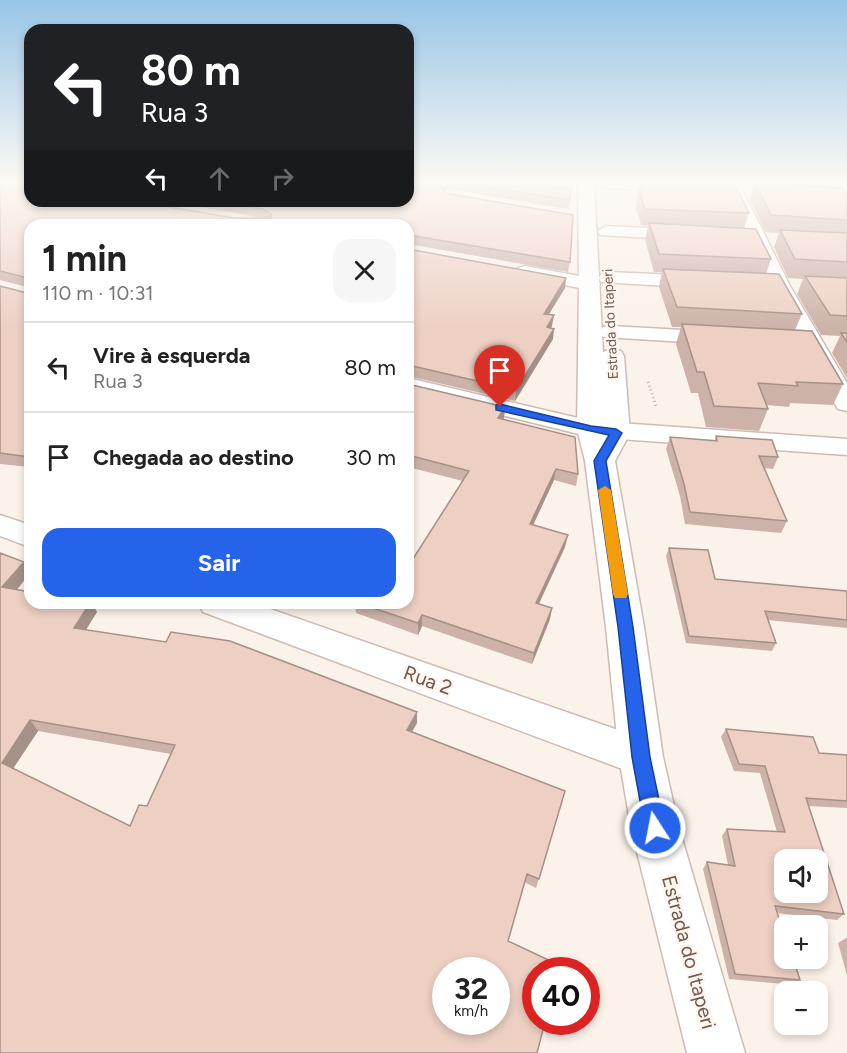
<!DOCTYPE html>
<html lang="pt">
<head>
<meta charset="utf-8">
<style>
	:root { --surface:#fff; --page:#f6f6f6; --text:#222; --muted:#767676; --line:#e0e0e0; --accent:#2563eb }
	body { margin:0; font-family:Figtree,sans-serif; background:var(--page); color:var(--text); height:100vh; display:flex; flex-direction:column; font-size:22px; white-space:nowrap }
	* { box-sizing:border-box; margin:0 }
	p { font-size:20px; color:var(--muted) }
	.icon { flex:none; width:33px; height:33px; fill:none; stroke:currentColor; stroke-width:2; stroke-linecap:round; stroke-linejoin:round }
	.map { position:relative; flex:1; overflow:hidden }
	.drawer { position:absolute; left:24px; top:219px; width:390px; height:390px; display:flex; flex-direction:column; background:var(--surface); border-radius:18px; box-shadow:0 3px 9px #0003 }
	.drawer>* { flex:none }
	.top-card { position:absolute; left:24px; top:24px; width:390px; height:183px; border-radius:18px; box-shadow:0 3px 9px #0003; background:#202124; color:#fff; overflow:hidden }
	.fabs { position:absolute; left:774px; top:849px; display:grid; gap:12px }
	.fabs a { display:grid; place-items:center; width:54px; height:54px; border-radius:12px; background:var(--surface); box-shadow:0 3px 9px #0003; font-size:30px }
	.speed { position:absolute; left:432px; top:957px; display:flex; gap:12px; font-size:30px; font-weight:700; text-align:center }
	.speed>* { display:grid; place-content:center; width:78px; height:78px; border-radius:50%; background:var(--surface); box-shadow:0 3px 9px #0003; line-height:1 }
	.speed small { font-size:15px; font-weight:400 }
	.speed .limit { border:9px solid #d22; background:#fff; color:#111 }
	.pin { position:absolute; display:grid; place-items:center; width:51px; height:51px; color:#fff; margin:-62px -26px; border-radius:50% 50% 50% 0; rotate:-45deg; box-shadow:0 0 6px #0007 }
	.pin .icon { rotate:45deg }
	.me { position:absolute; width:66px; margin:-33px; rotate:349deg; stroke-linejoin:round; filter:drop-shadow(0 0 4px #0008) }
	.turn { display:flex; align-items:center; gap:21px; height:126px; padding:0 18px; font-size:27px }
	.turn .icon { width:78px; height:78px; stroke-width:2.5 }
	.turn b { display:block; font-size:42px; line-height:51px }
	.lanes { display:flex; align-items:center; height:57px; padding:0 18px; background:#0003; justify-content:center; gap:30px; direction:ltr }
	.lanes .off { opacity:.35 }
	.round { display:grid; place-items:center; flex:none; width:63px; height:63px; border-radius:18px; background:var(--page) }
	.headline { display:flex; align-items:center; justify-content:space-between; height:102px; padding:0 18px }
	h1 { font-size:36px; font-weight:700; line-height:45px }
	.action { display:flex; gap:12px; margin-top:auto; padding:12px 18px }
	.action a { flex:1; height:69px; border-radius:18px; background:var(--accent); color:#fff; font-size:24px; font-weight:700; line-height:69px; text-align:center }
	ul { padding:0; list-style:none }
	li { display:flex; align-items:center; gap:18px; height:90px; padding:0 18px; border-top:2px solid var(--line) }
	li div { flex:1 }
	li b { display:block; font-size:22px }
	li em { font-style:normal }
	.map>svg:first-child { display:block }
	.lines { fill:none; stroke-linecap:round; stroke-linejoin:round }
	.minor-casing { stroke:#cebbb3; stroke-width:3 }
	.tertiary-casing { stroke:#cebbb3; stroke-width:3 }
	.path { stroke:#d2b2a6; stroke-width:3; stroke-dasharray:1 3; stroke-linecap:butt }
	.minor { fill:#fff; fill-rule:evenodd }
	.tertiary { fill:#fff; fill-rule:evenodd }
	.wall { fill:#ccb2a8; fill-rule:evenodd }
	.shaded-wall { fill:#a69188 }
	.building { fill:#edcfc3; stroke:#a69188; stroke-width:1.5; fill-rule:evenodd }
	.route { fill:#2563eb; stroke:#184099; stroke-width:1.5 }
	.slow { fill:#f59e0b }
	.labels { text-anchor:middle; stroke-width:5; stroke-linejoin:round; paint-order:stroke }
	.far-street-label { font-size:14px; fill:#73574f; stroke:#fdf6ef }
	.near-street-label { font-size:20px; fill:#73574f; stroke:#fdf6ef }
</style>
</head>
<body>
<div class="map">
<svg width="847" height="1053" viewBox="0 0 847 1053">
	<rect width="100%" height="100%" fill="#fbf2e9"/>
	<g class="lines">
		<g class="minor-casing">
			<path id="minor" d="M 673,183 L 684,185 L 686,188 L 679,192 L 604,188 L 597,184 Z
				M 725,183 L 739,183 L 790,286 L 847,383 L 847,411 L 838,409 L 835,404 L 770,286 Z
				M 606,226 L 687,230 L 693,231 L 695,235 L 693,239 L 687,240 L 600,235 L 598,231 Z
				M 525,266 L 590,278 L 597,280 L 600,284 L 597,288 L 590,290 L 518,276 L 516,272 L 518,268 Z
				M 608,272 L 701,276 L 708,278 L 711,282 L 708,286 L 701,288 L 601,282 L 599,278 L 601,274 Z
				M 611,326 L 719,332 L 727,333 L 730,338 L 727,343 L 719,344 L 603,337 L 600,332 L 603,327 Z
				M 408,378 L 591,421 L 847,439 L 847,455 L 591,437 L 408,392 Z
				M 0,515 L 30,525 L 30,547 L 0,536 Z
				M 198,603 L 253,603 L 641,738 L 655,744 L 661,757 L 655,770 L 641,776 L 203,612 Z"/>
		</g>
		<g class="tertiary-casing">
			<path id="tertiary" d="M 578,183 L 594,183 L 603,352 L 612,349 L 621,351 L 624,356 L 630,433 L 615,461 L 644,627 L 663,757 L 679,828 L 745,1053 L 687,1053 L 631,828 L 619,757 L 606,627 L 585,461 L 577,429 L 579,284 Z"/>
		</g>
		<path class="path" d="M 648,382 L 656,406"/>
		<use href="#minor" class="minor"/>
		<use href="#tertiary" class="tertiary"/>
	</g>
	<path class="wall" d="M 0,183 L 234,218 L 263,218 L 168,201 L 408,201 L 408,183 L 559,183 L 556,187 L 571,198 L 568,209 L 449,189 L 444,193 L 570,262 L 568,272 L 408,244 L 408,225 L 30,225 L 30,467 L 0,464 L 0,286 L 27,293 L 27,287 L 0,280 Z
		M 639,183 L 734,183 L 749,213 L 744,228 L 771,259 L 766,274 L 802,314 L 795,330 L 843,384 L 833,405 L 790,403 L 789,407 L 767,405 L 768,409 L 759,431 L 706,427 L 698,393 L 691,393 L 676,344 L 681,327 L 672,327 L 659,287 L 662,272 L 654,272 L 645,240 L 648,226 L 641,225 L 636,206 Z
		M 741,183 L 826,183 L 825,187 L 847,194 L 847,378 L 832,353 L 840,336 L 821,335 L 797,294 L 803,279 L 788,278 L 774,247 L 779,233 L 765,232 L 750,199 L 754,185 L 742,185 Z
		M 408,249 L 566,278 L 565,288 L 548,314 L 552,326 L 551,328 L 553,339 L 515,401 L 408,376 Z
		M 408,384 L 505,407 L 504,418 L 503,420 L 578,474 L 576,486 L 554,480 L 533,525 L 565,547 L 539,604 L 550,619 L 532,664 L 422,626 L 418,635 L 356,613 L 355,603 L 408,603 L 411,562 L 463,481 L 408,467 Z
		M 716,436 L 778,457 L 773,469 L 764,468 L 787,521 L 781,533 L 685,524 L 680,496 L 666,449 L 670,437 L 715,440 Z
		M 669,548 L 715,579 L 847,594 L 847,628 L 768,620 L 776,643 L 772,651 L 686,643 L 666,556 Z
		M 0,553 L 24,562 L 30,573 L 17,590 L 30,603 L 92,603 L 97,612 L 86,630 L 417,723 L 412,732 L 565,791 L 536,888 L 524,882 L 508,941 L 0,1053 ZM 38,731 L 171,754 L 147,806 L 130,826 L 13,769 Z
		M 726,729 L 819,753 L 847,755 L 847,808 L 809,806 L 844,914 L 837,920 L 777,913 L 800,980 L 793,985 L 729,979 L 703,869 L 707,862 L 728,865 L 722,836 L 727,829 L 777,832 L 760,773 L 734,771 L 721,737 Z
		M 846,938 L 847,938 L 847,975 L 838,943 Z"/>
	<path class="shaded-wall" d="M 445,183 L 450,183 L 449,189 L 439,196 L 439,187 Z
		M 553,183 L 559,183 L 549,195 L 550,187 Z
		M 566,278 L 565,288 L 543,324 L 544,314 Z
		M 554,315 L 552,326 L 545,338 L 547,327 Z
		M 554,329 L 553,339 L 515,401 L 516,390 Z
		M 505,407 L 504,418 L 497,429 L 498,418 Z
		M 556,469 L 554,480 L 528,536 L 530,524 Z
		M 568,535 L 565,547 L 534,614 L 536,603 Z
		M 24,562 L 30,573 L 9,599 L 2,587 Z
		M 90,603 L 92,603 L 97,612 L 80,639 L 74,628 Z
		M 552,608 L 550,619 L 532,664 L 534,653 Z
		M 422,615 L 422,626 L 418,635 L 418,623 Z
		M 417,712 L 417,723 L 407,740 L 407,730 Z
		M 30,720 L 38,731 L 10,773 L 2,763 Z"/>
	<path class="building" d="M 0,183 L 30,183 L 30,201 L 134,201 L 234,218 L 271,218 L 271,214 L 263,209 L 214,201 L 408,201 L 408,183 L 445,183 L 439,187 L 444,193 L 573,215 L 570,262 L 408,235 L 408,225 L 30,225 L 30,457 L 0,453 L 0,286 L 27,293 L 28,278 L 0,271 Z
		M 466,183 L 553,183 L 550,187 L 572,189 L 569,200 Z
		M 641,183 L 734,183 L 749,213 L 645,209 L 639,190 L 643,190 Z
		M 755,183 L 842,188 L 847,194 L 847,220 L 771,215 Z
		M 649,223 L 756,229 L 771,259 L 659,254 Z
		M 780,230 L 847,233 L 847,262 L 795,259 Z
		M 408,249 L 566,278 L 544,314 L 554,315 L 547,327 L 554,329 L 516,390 L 408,365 Z
		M 663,269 L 779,274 L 802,314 L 677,307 Z
		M 805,276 L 847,278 L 847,316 L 830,315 Z
		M 682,324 L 812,331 L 843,384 L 796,382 L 798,386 L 758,383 L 768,409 L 714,406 L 704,372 L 697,372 Z
		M 841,333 L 847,333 L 847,342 Z
		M 408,384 L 505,407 L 498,418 L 575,437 L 578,474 L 556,469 L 530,524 L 568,535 L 536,603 L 552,608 L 534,653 L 422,615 L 418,623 L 358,603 L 408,603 L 408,561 L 411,562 L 469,471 L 408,455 Z
		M 716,436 L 772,440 L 778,457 L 759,456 L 787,521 L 690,512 L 684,484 L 670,437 L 717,441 Z
		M 669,548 L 708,550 L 715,579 L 846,591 L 847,594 L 847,620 L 765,611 L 776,643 L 689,636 Z
		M 0,553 L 24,562 L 2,587 L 30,592 L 30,603 L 90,603 L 74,628 L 166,642 L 171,632 L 230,641 L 417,712 L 407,730 L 565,791 L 539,879 L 527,874 L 508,941 L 559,965 L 558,970 L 536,970 L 536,1022 L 545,1022 L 537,1053 L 0,1053 ZM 30,720 L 175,745 L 147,806 L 139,805 L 130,826 L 2,763 ZM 446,970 L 496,970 L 496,1022 L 446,1022 Z
		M 726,729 L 813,737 L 819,753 L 847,755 L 847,801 L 806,798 L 844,914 L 775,906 L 784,934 L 784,958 L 793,958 L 800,980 L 735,974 L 707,862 L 735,866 L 727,829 L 785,832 L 765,766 L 739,764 ZM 784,860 L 818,860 L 818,892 L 784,892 Z"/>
	<linearGradient id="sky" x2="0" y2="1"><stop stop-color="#97c6e6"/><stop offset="0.55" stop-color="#fdf9f5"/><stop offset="1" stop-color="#fdf9f5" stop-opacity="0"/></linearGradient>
	<rect width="847" height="331" fill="url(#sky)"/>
	<path class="route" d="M 500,404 L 591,426 L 616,429 L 622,433 L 606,461 L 633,627 L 650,757 L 665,828 L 662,835 L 655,838 L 648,835 L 645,828 L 632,757 L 618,627 L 594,461 L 609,435 L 496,410 L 496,405 Z"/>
	<path class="slow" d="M 605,486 L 611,490 L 628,594 L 626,598 L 615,598 L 613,594 L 598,490 Z"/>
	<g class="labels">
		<g class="far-street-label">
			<text transform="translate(610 324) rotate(-93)" y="5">Estrada do Itaperi</text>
		</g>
		<g class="near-street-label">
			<text transform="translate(428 680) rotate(20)" y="7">Rua 2</text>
			<text transform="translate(689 952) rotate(75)" y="7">Estrada do Itaperi</text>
		</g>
	</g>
</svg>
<div class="fabs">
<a><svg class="icon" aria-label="sound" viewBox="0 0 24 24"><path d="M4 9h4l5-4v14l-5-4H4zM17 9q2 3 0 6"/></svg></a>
<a>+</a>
<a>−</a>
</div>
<div class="speed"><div>32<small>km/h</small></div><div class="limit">40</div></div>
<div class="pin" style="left:500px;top:407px;background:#d93025"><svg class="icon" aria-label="arrive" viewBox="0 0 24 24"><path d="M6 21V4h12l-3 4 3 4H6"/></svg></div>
<svg class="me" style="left:655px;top:828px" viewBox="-20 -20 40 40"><circle r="17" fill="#2563eb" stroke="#fff" stroke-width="3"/><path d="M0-11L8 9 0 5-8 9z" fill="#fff"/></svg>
<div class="top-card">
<div class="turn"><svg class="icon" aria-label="left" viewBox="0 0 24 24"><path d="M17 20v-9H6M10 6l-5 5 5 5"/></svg><div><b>80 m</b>Rua 3</div></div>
<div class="lanes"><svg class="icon" aria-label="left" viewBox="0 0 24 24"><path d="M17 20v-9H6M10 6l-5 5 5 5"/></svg><svg class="icon off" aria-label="ahead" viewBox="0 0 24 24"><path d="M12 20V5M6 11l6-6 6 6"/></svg><svg class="icon off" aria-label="right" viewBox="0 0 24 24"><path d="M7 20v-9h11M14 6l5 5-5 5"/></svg></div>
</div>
<section class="drawer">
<div class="headline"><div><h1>1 min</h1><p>110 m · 10:31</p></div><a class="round"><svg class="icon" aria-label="close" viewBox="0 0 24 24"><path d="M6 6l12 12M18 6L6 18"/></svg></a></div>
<ul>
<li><svg class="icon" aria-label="left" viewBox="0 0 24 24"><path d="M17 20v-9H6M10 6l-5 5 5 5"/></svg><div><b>Vire à esquerda</b><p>Rua 3</p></div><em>80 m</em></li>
<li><svg class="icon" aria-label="arrive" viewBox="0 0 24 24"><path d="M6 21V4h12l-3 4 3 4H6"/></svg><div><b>Chegada ao destino</b></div><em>30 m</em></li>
</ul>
<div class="action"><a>Sair</a></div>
</section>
</div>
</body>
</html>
